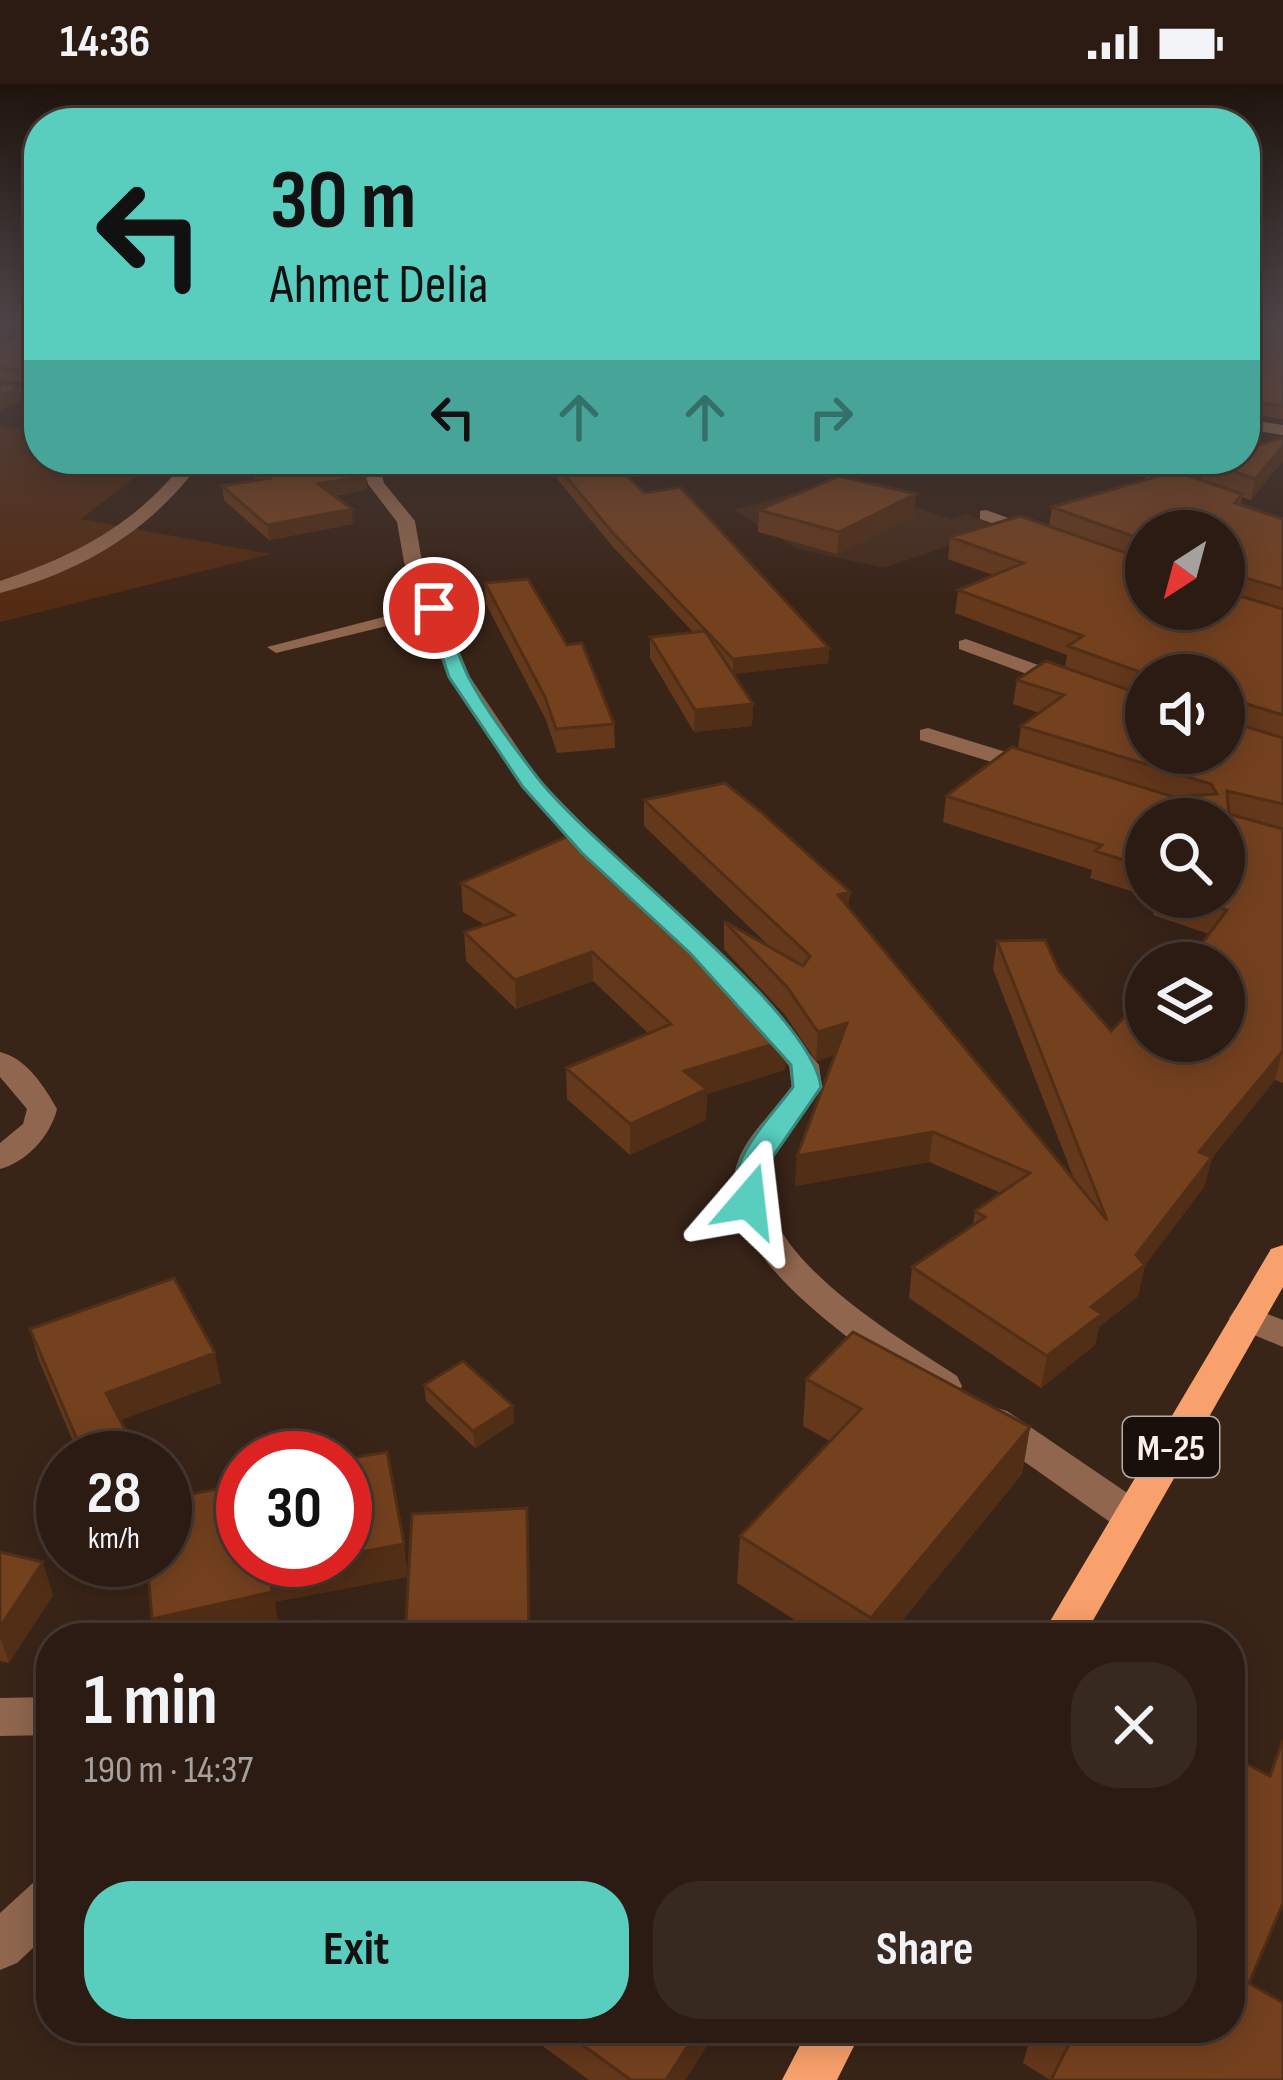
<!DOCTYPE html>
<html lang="en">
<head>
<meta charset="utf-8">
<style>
	:root { --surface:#2b1b12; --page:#372820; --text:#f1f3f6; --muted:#a6a19f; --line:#473932; --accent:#59cebf }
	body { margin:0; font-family:"Sofia Sans Condensed",sans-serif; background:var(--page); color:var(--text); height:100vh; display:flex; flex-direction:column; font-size:45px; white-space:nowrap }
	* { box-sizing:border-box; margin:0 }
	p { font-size:39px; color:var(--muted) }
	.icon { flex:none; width:66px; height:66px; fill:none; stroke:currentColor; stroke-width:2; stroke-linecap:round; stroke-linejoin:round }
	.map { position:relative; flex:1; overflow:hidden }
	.side { position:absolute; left:36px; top:1539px; width:1209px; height:420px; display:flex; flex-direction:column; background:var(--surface); border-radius:48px; box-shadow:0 6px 30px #0003,0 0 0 3px var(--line) }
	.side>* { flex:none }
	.banner { position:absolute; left:24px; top:24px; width:1236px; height:366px; border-radius:48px; box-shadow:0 6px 30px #0003,0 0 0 3px var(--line); background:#59cebf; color:#111; overflow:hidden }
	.needle { width:78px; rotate:216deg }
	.controls { position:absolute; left:1125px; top:426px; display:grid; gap:24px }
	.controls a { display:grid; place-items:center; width:120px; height:120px; border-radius:50%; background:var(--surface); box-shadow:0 6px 30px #0003,0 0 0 3px var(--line); font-size:60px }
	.speed { position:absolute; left:36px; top:1347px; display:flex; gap:24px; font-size:60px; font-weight:700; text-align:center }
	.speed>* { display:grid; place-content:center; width:156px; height:156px; border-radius:50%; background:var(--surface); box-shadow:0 6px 30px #0003,0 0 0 3px var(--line); line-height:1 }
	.speed small { font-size:30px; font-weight:400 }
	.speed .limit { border:18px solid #d22; background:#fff; color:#111 }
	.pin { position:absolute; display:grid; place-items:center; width:102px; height:102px; color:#fff; margin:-51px; border:6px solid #fff; border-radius:50%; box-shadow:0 3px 12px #0007 }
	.me { position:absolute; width:132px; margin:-66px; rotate:17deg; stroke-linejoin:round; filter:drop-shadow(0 0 9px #0008) }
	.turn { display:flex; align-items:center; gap:42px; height:252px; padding:0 48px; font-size:54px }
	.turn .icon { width:156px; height:156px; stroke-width:2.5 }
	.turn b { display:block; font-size:84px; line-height:102px }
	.lanes { display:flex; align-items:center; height:114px; padding:0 48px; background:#0003; justify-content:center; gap:60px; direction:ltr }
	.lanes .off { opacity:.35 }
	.round { display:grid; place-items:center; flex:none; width:126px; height:126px; border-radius:48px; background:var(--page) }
	.summary { display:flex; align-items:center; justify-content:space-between; height:204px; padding:0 48px }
	h1 { font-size:72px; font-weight:700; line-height:90px }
	.primary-button { display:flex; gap:24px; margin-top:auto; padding:24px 48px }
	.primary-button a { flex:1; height:138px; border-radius:48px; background:var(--accent); color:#111; font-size:48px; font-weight:700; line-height:138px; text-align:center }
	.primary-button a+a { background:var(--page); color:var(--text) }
	.status { display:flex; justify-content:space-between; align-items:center; height:84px; padding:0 60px; background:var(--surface); direction:ltr }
	.status svg { height:33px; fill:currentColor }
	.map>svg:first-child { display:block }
	.built { fill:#462c1c }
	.green { fill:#542c13 }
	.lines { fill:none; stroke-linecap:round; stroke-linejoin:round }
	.lane { fill:#90664e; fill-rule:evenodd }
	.street { fill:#90664e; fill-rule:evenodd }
	.primary { fill:#f8a16c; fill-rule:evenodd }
	.wall { fill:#64381b; fill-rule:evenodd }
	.shaded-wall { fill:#512e16 }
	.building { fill:#74411f; stroke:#512e16; stroke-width:3 }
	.route { fill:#59cebf; stroke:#3a867c; stroke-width:3 }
	.labels { text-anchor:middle; stroke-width:9; stroke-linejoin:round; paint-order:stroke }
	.shield { fill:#19100b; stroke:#b9aba5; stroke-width:3 }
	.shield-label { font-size:36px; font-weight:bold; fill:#fdeee7 }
</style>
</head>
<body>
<div class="status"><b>14:36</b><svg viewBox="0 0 49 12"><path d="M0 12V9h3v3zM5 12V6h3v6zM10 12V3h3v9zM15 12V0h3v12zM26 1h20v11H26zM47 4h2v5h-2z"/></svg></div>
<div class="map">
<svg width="1283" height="1996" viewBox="0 0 1283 1996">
	<rect width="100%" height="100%" fill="#392418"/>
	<path class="built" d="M 840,397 L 951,435 L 966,430 L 1001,444 L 884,484 L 797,465 L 734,426 Z"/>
	<path class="green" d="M 0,343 L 39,347 L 39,375 L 160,375 L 81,435 L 271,470 L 0,538 Z"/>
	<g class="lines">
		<path class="lane" d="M 434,520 L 443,525 L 440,529 L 276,569 L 267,563 Z"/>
		<path class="street" d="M 0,301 L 39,305 L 39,313 L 0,309 Z
			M 1245,335 L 1283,341 L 1283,351 L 1245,345 Z
			M 187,375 L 203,375 C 151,447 85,486 0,509 L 0,497 C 77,471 136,440 187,375 Z
			M 361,375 L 377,375 L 384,399 L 415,437 L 422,478 L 470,593 L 538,694 L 622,780 L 626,785 L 622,790 L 604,790 L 522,704 L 448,593 L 404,478 L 397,438 L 368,400 Z
			M 1097,375 L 1121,375 L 1204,406 L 1190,410 Z
			M 986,426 L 1045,447 L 1048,451 L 1039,456 L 980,435 L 980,427 Z
			M 966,555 L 1146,620 L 1146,634 L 959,565 L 959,557 Z
			M 928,644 L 1045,680 L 1049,685 L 1037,692 L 920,656 L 920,646 Z
			M 759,918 L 769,921 L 819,981 L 822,1003 C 807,1027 776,1052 768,1080 C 744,1165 898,1253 957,1292 L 962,1302 L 957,1312 L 944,1316 L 931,1312 C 870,1270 704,1166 738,1077 C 748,1049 775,1027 792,1003 L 789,982 L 745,927 Z
			M 0,968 C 26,974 45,1003 57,1025 C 51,1051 27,1078 0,1085 L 0,1059 L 23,1040 L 27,1025 L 0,993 Z
			M 1247,1222 L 1283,1236 L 1283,1263 L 1235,1243 L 1229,1234 L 1235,1225 Z
			M 994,1323 L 1007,1327 L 1145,1421 L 1151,1432 L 1145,1443 L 1131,1448 L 1117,1443 L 981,1347 L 975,1337 L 981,1327 Z
			M 51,1613 L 51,1651 L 0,1652 L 0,1614 Z
			M 51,1791 L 51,1847 L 17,1879 L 0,1886 L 0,1829 L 34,1798 Z"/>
		<path class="primary" d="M 1283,1161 L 1283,1203 L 1083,1554 L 1040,1554 L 1271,1165 Z
			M 809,1944 L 863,1944 L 837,1996 L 782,1996 Z"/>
	</g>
	<path class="wall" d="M 0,236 L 39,236 L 39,300 L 0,297 L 0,259 L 38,248 L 38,244 L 0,255 Z
		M 1245,236 L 1283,236 L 1283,335 L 1245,329 Z
		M 1283,354 L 1283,377 L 1251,416 L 1242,413 L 1240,421 L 1283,435 L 1283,999 L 1275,996 L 1212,1074 L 1204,1103 L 1145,1181 L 1138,1212 L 1099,1243 L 1095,1261 L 1041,1304 L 909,1214 L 912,1183 L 973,1141 L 975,1127 L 1001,1109 L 929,1078 L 795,1102 L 797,1072 L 835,971 L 816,977 L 785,931 L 724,865 L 724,837 L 769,862 L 644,742 L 644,716 L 850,808 L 848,823 L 1074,1095 L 993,885 L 997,857 L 1059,887 L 1111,947 L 1146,957 L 1209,850 L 1153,831 L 1156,816 L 1148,813 L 1224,813 L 1146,735 L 1146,812 L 1090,794 L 1092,786 L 943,738 L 946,712 L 1018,665 L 1021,642 L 1039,629 L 1013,620 L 1017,596 L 1065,583 L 1067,571 L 955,529 L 958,506 L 993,491 L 948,475 L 950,453 L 1049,442 L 1052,423 L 1201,396 L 1204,377 ZM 1146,447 L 1224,447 L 1224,525 L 1146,525 ZM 1146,591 L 1224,591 L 1146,669 Z
		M 242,375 L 360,375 L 357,384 L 365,392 L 367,406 L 334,412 L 353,440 L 269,456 L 224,416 L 222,402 L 257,396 L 243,383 Z
		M 553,377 L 645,409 L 829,564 L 828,579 L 733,590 L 753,620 L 752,642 L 694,648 L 650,574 L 650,553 L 693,548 L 613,463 L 553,390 Z
		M 759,426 L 914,432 L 837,470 L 758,448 Z
		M 485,499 L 614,640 L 615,664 L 557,669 L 546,636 L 486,520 Z
		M 461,799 L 787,956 L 785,986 L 707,1010 L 706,1036 L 630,1071 L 567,1015 L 566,984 L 649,950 L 593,897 L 516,925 L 466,877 L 464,848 L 485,841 L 463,828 Z
		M 30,1245 L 221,1299 L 120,1336 L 134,1374 L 80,1374 L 38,1274 Z
		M 806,1295 L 1030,1343 L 1022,1390 L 888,1554 L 823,1554 L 737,1499 L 740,1452 L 830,1357 L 803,1342 Z
		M 424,1301 L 513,1322 L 514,1339 L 475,1364 L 426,1317 Z
		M 527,1424 L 530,1554 L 405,1554 Z
		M 0,1468 L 53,1511 L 9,1579 L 0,1577 Z
		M 1283,1656 L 1283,1821 L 1250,1900 L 1283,1919 L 1283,1996 L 1050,1996 L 1023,1979 L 1033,1944 L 1230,1944 L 1230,1671 L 1270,1692 Z
		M 518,1944 L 718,1944 L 685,1996 L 589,1996 Z"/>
	<path class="shaded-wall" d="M 25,236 L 39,236 L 39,244 L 0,255 L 0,243 Z
		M 20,303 L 22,316 L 0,327 L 0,312 Z
		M 1283,362 L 1283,377 L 1251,416 L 1255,395 Z
		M 345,375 L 360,375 L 359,383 L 346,385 Z
		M 383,375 L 433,375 L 384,381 Z
		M 365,392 L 367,406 L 320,415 L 318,400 Z
		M 916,410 L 914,432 L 837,470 L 839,448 Z
		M 352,425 L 353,440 L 269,456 L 267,441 Z
		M 829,564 L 828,579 L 733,590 L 733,575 Z
		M 753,620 L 752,642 L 694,648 L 695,626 Z
		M 850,808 L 847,836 L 838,811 Z
		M 592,868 L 593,897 L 516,925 L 515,896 Z
		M 847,939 L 844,968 L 816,977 L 818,948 Z
		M 787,956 L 785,986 L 707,1010 L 706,1036 L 630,1071 L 630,1040 L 684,987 Z
		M 1282,967 L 1275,996 L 1212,1074 L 1204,1103 L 1145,1181 L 1138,1212 L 1099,1243 L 1095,1261 L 1041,1304 L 1047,1272 L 1136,1171 L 1199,1068 Z
		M 933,1048 L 929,1078 L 795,1102 L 797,1072 Z
		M 215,1269 L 221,1299 L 113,1339 L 106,1309 Z
		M 513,1322 L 514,1339 L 475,1364 L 473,1347 Z
		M 1030,1343 L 1022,1390 L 888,1554 L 869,1554 L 871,1534 Z
		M 129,1353 L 134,1374 L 107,1374 Z
		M 527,1424 L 529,1457 L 530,1554 L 529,1550 Z
		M 404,1460 L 408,1493 L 275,1518 L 279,1541 L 222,1554 L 158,1554 L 152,1535 L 269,1485 L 318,1476 L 345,1476 L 345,1471 Z
		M 43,1478 L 53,1511 L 9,1579 L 0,1553 L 0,1543 Z
		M 699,1944 L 718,1944 L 685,1996 L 666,1996 Z"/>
	<path class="building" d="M 0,236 L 25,236 L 0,243 Z
		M 1245,236 L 1283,236 L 1283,322 L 1245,316 Z
		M 39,237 L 39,292 L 37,288 L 0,284 L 0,259 L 38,248 Z
		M 0,300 L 20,303 L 0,312 Z
		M 1283,354 L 1283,362 L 1255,395 L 1204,377 L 1212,375 L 1245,375 L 1245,365 Z
		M 248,375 L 348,375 L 365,392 L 318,400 L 352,425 L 267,441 L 222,402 L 270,394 Z
		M 570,375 L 609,375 L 645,409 L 680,403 L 829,564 L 733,575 L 613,449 L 553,377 Z
		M 1175,387 L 1242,410 L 1235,419 L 1283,435 L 1283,505 L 1226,488 L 1224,492 L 1224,447 L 1146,447 L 1146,457 L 1052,423 Z
		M 839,392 L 916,410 L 839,448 L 759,426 Z
		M 1020,432 L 1146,476 L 1146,525 L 1224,525 L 1224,507 L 1283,525 L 1283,631 L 1231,615 L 1225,619 L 1228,637 L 1283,654 L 1283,720 L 1227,707 L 1229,730 L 1283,745 L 1283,967 L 1199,1068 L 1212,1073 L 1136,1171 L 1145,1181 L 1091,1223 L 1102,1230 L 1047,1272 L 912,1183 L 985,1133 L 975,1127 L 1030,1089 L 933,1048 L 797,1072 L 847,939 L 818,948 L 787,903 L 724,837 L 803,882 L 810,872 L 644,716 L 725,699 L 761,728 L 850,808 L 838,811 L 1107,1136 L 997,857 L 1045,856 L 1059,887 L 1111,947 L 1133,924 L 1146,929 L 1146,957 L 1224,957 L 1224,879 L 1187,879 L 1227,826 L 1187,813 L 1224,813 L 1224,735 L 1146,735 L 1146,783 L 1095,767 L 1102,761 L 946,712 L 1012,663 L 1174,713 L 1217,710 L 1211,700 L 1021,642 L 1064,611 L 1017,596 L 1046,577 L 1146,612 L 1146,669 L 1224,669 L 1224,591 L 1148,591 L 1068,562 L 1083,552 L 958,506 L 1023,479 L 950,453 Z
		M 528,495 L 567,561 L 582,559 L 614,640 L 556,645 L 545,613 L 485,499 Z
		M 705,547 L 753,620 L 695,626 L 650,553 Z
		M 571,751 L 604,769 L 686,844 L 773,932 L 787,956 L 684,987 L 707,1005 L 630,1040 L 566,984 L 671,940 L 592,868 L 515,896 L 464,848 L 514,831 L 461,799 Z
		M 174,1194 L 215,1269 L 106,1309 L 129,1353 L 118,1369 L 107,1374 L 85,1374 L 30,1245 Z
		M 853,1248 L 1030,1343 L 871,1534 L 740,1452 L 861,1325 L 806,1295 Z
		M 463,1277 L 513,1322 L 473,1347 L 424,1301 Z
		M 387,1368 L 404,1460 L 345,1471 L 345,1375 Z
		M 243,1399 L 243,1476 L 318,1476 L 269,1485 L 272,1508 L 152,1535 L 147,1476 L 165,1476 L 165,1416 Z
		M 527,1424 L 529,1550 L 458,1554 L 405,1554 L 412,1430 Z
		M 0,1468 L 43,1478 L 0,1543 Z
		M 1283,1656 L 1283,1819 L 1249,1899 L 1283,1919 L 1283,1996 L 1051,1996 L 1070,1958 L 1047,1944 L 1230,1944 L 1230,1671 L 1270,1692 Z
		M 559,1944 L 699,1944 L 666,1996 L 631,1996 Z"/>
	<linearGradient id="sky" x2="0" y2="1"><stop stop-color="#1f140d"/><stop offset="0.46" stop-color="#4e4548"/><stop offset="1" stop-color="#4e4548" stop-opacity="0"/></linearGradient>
	<rect width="1283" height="515" fill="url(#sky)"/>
	<path class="route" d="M 434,519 L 443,524 C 451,547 458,573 469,594 C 487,628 514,663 537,693 C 595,768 811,925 821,1003 L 767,1081 L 760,1124 L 739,1124 C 719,1082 770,1034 793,1003 L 791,981 L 690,869 L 582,769 L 523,703 L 449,593 L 426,524 Z"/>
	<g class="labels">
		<rect class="shield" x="1123" y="1333" width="96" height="60" rx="9"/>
		<g class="shield-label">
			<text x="1171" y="1376">M-25</text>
		</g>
	</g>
</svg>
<div class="controls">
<a><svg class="needle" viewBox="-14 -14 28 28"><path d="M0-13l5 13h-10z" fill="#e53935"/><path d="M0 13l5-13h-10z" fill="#a6a19f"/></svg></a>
<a><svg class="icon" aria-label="sound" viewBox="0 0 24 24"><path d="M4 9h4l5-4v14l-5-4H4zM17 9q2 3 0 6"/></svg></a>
<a><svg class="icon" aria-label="search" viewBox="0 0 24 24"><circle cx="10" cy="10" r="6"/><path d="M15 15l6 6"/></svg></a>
<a><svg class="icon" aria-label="layers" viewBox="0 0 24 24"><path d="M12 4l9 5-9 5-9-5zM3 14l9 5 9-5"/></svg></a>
</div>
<div class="speed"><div>28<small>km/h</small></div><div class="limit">30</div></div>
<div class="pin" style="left:434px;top:524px;background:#d93025"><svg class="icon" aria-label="arrive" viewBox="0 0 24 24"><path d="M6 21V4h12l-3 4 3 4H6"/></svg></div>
<svg class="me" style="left:749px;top:1117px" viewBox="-20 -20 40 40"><path d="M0-17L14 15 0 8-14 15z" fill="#59cebf" stroke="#fff" stroke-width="4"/></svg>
<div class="banner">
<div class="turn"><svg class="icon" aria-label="left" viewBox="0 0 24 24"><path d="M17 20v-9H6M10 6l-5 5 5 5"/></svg><div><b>30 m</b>Ahmet Delia</div></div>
<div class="lanes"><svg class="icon" aria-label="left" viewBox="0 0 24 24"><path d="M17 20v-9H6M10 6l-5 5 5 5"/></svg><svg class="icon off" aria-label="ahead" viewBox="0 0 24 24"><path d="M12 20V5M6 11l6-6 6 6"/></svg><svg class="icon off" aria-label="ahead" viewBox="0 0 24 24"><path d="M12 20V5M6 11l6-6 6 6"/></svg><svg class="icon off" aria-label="right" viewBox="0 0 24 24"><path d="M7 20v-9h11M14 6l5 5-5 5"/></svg></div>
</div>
<section class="side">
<div class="summary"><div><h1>1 min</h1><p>190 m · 14:37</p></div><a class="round"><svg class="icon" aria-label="close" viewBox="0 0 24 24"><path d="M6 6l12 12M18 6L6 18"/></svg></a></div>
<div class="primary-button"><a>Exit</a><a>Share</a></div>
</section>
</div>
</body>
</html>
